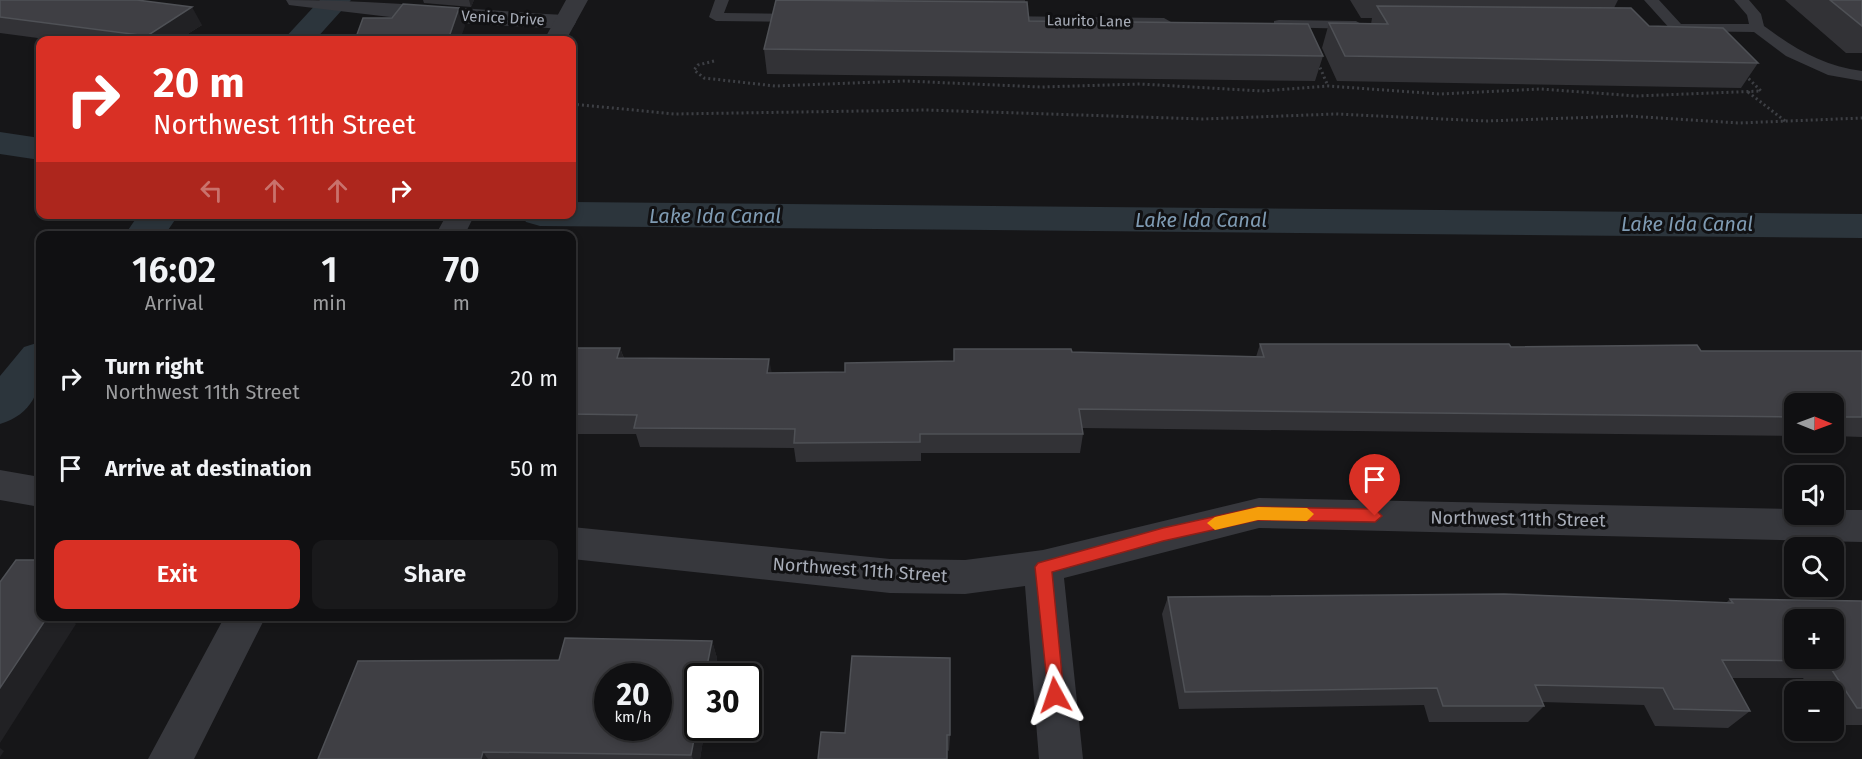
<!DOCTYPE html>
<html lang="en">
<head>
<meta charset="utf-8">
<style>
	:root { --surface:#101012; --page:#19191b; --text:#f1f3f6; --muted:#9c9d9f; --line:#303032; --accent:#d93025 }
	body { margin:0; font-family:"Fira Sans",sans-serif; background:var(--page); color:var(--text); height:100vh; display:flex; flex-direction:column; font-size:22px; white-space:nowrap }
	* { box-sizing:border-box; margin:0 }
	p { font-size:20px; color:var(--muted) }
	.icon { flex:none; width:33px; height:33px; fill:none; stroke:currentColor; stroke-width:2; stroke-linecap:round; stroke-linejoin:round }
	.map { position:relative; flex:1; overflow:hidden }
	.details { position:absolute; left:36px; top:231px; width:540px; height:390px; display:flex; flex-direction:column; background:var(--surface); border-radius:12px; box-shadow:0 3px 9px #0003,0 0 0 2px var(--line) }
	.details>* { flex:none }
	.guide { position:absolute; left:36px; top:36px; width:540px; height:183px; border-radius:12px; box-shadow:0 3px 9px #0003,0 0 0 2px var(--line); background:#d93025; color:#fff; overflow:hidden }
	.needle { width:39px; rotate:91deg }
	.controls { position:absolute; left:1784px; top:393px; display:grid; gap:12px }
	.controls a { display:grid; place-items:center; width:60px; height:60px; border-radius:12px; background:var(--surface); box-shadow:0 3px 9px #0003,0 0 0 2px var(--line); font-size:30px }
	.speed { position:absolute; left:594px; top:663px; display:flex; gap:12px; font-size:30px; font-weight:700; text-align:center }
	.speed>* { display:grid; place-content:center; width:78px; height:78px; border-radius:50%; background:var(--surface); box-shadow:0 3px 9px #0003,0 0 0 2px var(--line); line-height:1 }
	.speed small { font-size:15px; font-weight:400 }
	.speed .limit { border:3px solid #111; border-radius:9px; background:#fff; color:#111 }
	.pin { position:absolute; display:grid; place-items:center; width:51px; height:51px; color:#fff; margin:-62px -26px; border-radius:50% 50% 50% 0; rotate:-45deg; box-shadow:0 0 6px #0007 }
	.pin .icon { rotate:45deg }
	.me { position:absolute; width:66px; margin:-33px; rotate:355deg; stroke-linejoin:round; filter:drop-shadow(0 0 4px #0008) }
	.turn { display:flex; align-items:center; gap:21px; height:126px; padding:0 18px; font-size:27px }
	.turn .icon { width:78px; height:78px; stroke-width:2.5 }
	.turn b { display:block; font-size:42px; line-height:51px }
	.lanes { display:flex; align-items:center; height:57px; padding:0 18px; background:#0003; justify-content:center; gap:30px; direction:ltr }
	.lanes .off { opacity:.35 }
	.eta { display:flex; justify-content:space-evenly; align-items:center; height:102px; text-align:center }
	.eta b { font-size:36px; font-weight:600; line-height:42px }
	.action { display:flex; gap:12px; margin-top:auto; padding:12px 18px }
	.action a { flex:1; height:69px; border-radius:12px; background:var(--accent); color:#fff; font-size:24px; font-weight:600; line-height:69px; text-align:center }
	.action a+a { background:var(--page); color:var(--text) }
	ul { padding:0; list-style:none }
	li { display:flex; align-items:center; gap:18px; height:90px; padding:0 18px }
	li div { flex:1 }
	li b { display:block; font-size:22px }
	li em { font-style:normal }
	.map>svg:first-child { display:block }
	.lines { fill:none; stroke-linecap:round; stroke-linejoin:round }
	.canal { fill:#2c353c; fill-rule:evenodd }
	.path { stroke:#3d3f44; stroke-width:3; stroke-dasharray:2 3; stroke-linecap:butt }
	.service { fill:#37383d; fill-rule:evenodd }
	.minor { fill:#37383d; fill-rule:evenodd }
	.tertiary { fill:#37383d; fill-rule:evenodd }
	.wall { fill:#323236 }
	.shaded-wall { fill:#212124 }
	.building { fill:#3f3f44; stroke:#4f5156; stroke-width:1.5; fill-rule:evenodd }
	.route { fill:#d93025; stroke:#8d1f18; stroke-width:1.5 }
	.slow { fill:#f59e0b }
	.labels { text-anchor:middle; stroke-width:6; stroke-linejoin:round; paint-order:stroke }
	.far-street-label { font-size:15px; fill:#a8adb8; stroke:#111113 }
	.street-label { font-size:18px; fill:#a8adb8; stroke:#111113 }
	.water-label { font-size:20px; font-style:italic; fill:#7f9bb3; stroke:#111113 }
</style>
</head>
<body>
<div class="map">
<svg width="1862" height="759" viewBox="0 0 1862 759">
	<rect width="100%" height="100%" fill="#161618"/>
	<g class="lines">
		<path class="canal" d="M 320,0 L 351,0 L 315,40 L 283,40 Z
			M 0,132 L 40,138 L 40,160 L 0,154 Z
			M 572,202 L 1862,214 L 1862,238 L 540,226 L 526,222 L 521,214 L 572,214 Z
			M 139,214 L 179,214 L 164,236 L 124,236 Z
			M 40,342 C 44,378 40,412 0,424 L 0,376 L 24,347 Z"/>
		<path class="path" d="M 714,61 L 698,65 L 694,70 L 704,78 L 775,86 L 905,81 L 1041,87 L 1140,84 L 1262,91 L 1328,86 L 1440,94 L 1541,89 L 1636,96 L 1761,91 L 1746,76
			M 1318,63 L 1328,86
			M 1748,92 L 1785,121
			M 572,104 L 674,114 L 926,110 L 1203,119 L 1336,114 L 1486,121 L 1627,116 L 1739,123 L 1862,118"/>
		<path class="service" d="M 715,0 L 729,0 L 724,13 L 801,14 L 808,18 L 801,22 L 716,21 L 709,17 Z
			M 1644,0 L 1659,0 L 1681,24 L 1749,24 L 1747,15 L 1734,0 L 1749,0 L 1761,14 L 1764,26 C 1795,49 1823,66 1862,71 L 1862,81 L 1828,75 L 1786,56 L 1754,32 L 1672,31 Z
			M 1000,16 L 1164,18 L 1171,22 L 1164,26 L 995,23 L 993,20 Z
			M 1279,20 L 1356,21 L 1363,25 L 1356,29 L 1274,27 L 1274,21 Z"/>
		<path class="minor" d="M 286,0 C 379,0 472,10 565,15 L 573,17 L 576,22 L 573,27 L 565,29 L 424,21 L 297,6 L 289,5 Z
			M 0,470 L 40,477 L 40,507 L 0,500 Z
			M 1259,498 L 1794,509 L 1794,514 L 1833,514 L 1833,510 L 1862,510 L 1862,542 L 1259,528 L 1064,578 L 1083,759 L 1039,759 L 1025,586 L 965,594 L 890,593 L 572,559 L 572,527 L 890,559 L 965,560 L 1043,550 Z"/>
		<path class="tertiary" d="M 566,0 L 588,0 L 566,40 L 544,40 Z
			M 447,214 L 475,214 L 464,236 L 435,236 Z
			M 225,616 L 266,616 L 194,759 L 148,759 Z"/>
	</g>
	<path class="wall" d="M 0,0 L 202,25 L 178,40 L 53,40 L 0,33 Z
		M 423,0 L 474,0 L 471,7 L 424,3 Z
		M 776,0 L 1025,0 L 1029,21 L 1323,56 L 1315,81 L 767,74 L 764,49 Z
		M 1350,0 L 1618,0 L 1614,8 L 1649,26 L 1758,63 L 1741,88 L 1337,81 L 1322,48 L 1329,23 L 1371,24 L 1372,18 L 1361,18 Z
		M 1785,0 L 1862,0 L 1862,53 L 1846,53 Z
		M 1260,344 L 1511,347 L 1701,351 L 1862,351 L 1862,437 L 1833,436 L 1833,404 L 1794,404 L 1794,436 L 1082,428 L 1083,434 L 1080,453 L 921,453 L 921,461 L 796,462 L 794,448 L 640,447 L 636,434 L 572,434 L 572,348 L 620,348 L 624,358 L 772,373 L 845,372 L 954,361 L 954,349 L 1256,357 Z
		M 1168,597 L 1726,603 L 1730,599 L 1862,601 L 1862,725 L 1833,725 L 1833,692 L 1812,692 L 1803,678 L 1731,678 L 1750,711 L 1728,728 L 1655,726 L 1644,705 L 1542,702 L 1544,706 L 1528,722 L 1429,722 L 1424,705 L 1179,709 L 1162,614 Z
		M 712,641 L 717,658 L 714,676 L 698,676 L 698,728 L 705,728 L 700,759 L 318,759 L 559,660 Z
		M 845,733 L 950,735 L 949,751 L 947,750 Z"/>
	<path class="shaded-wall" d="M 469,0 L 474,0 L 471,7 Z
		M 192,7 L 202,25 L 178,40 L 150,40 L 147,36 Z
		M 459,8 L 465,26 L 460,40 L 445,40 Z
		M 620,348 L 627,368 L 617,358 Z
		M 769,359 L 773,378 L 767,373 Z
		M 48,616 L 66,616 L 76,624 L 0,743 L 0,688 Z
		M 712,641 L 717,658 L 714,676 L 705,676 Z
		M 698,719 L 698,728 L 705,728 L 700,759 L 693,759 L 691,755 Z
		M 0,748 L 4,751 L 0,757 Z
		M 483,752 L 488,759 L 481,759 Z"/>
	<path class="building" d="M 0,0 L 137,0 L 192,7 L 147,36 L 0,17 Z
		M 776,0 L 1027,2 L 1029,21 L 1308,24 L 1323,56 L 764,49 Z
		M 1830,0 L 1862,0 L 1862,26 Z
		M 403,4 L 459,8 L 448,40 L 355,40 L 363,18 L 392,18 Z
		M 1377,6 L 1631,8 L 1649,26 L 1723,28 L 1758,63 L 1345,56 L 1329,23 L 1388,24 Z
		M 1260,344 L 1509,344 L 1511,347 L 1697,345 L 1701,351 L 1862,351 L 1862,417 L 1833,417 L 1833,404 L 1794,404 L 1794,417 L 1079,409 L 1083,434 L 920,434 L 920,442 L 794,443 L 795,429 L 634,428 L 637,415 L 572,414 L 572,348 L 620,348 L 617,358 L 769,359 L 767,373 L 845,372 L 845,363 L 954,361 L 954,349 L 1071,349 L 1072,352 L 1264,357 Z
		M 16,560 L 40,560 L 40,601 L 37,606 L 40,606 L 40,616 L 48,616 L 0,688 L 0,582 Z
		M 1504,594 L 1733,603 L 1730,599 L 1862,601 L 1862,708 L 1857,708 L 1826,661 L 1722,660 L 1750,711 L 1674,709 L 1663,688 L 1535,685 L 1544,706 L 1443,706 L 1437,688 L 1185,692 L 1168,597 ZM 1794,620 L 1833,620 L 1833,658 L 1794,658 Z
		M 565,638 L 712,641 L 705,676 L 698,676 L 698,719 L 691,755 L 483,752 L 481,759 L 318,759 L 358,661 L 559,660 ZM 608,676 L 658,676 L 658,728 L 608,728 Z
		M 852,656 L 950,658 L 950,735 L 947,735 L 947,759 L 818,759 L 821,732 L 845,733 Z"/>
	<path class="route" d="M 1258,507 L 1375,509 L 1382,516 L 1375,522 L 1258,520 L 1163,541 L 1052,572 L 1064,695 L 1061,701 L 1055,703 L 1049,701 L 1035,567 L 1038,563 L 1163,528 Z"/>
	<path class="slow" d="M 1258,507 L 1307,508 L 1314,514 L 1307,521 L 1258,520 L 1215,530 L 1207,523 L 1215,517 Z"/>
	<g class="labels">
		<g class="far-street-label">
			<text transform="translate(503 18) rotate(3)" y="5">Venice Drive</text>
			<text transform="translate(1089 21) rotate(1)" y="5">Laurito Lane</text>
		</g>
		<g class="street-label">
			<text transform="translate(1518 519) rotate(1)" y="6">Northwest 11th Street</text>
			<text transform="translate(860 570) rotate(4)" y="6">Northwest 11th Street</text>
		</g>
		<g class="water-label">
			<text x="715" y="223">Lake Ida Canal</text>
			<text x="1201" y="227">Lake Ida Canal</text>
			<text x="1687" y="231">Lake Ida Canal</text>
		</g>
	</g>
</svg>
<div class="controls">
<a><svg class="needle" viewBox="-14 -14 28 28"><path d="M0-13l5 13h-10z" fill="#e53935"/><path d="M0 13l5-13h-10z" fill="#9c9d9f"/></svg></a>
<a><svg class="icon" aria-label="sound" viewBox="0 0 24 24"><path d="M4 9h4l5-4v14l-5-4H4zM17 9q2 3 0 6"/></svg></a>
<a><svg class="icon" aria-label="search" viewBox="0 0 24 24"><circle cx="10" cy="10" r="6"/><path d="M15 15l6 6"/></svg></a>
<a>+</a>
<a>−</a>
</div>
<div class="speed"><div>20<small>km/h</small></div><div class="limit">30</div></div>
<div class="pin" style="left:1375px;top:516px;background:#d93025"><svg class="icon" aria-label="arrive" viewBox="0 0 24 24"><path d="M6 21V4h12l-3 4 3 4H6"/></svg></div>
<svg class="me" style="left:1055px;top:695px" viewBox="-20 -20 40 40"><path d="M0-17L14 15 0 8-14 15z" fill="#d93025" stroke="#fff" stroke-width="4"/></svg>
<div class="guide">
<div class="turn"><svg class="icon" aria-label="right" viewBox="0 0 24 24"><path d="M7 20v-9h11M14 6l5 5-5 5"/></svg><div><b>20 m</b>Northwest 11th Street</div></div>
<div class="lanes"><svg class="icon off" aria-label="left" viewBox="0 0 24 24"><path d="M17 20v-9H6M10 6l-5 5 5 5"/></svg><svg class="icon off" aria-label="ahead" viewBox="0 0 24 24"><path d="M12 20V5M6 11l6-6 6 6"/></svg><svg class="icon off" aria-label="ahead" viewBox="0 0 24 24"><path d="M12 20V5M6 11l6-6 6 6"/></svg><svg class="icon" aria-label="right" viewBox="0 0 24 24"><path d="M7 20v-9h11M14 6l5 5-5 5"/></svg></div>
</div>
<section class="details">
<div class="eta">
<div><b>16:02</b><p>Arrival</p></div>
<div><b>1</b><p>min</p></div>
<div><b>70</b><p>m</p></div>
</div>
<ul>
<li><svg class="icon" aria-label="right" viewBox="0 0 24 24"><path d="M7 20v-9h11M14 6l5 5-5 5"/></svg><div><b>Turn right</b><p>Northwest 11th Street</p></div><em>20 m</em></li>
<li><svg class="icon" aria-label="arrive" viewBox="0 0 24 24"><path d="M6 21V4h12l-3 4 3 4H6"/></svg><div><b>Arrive at destination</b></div><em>50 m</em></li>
</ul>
<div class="action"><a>Exit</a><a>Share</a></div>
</section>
</div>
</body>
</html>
